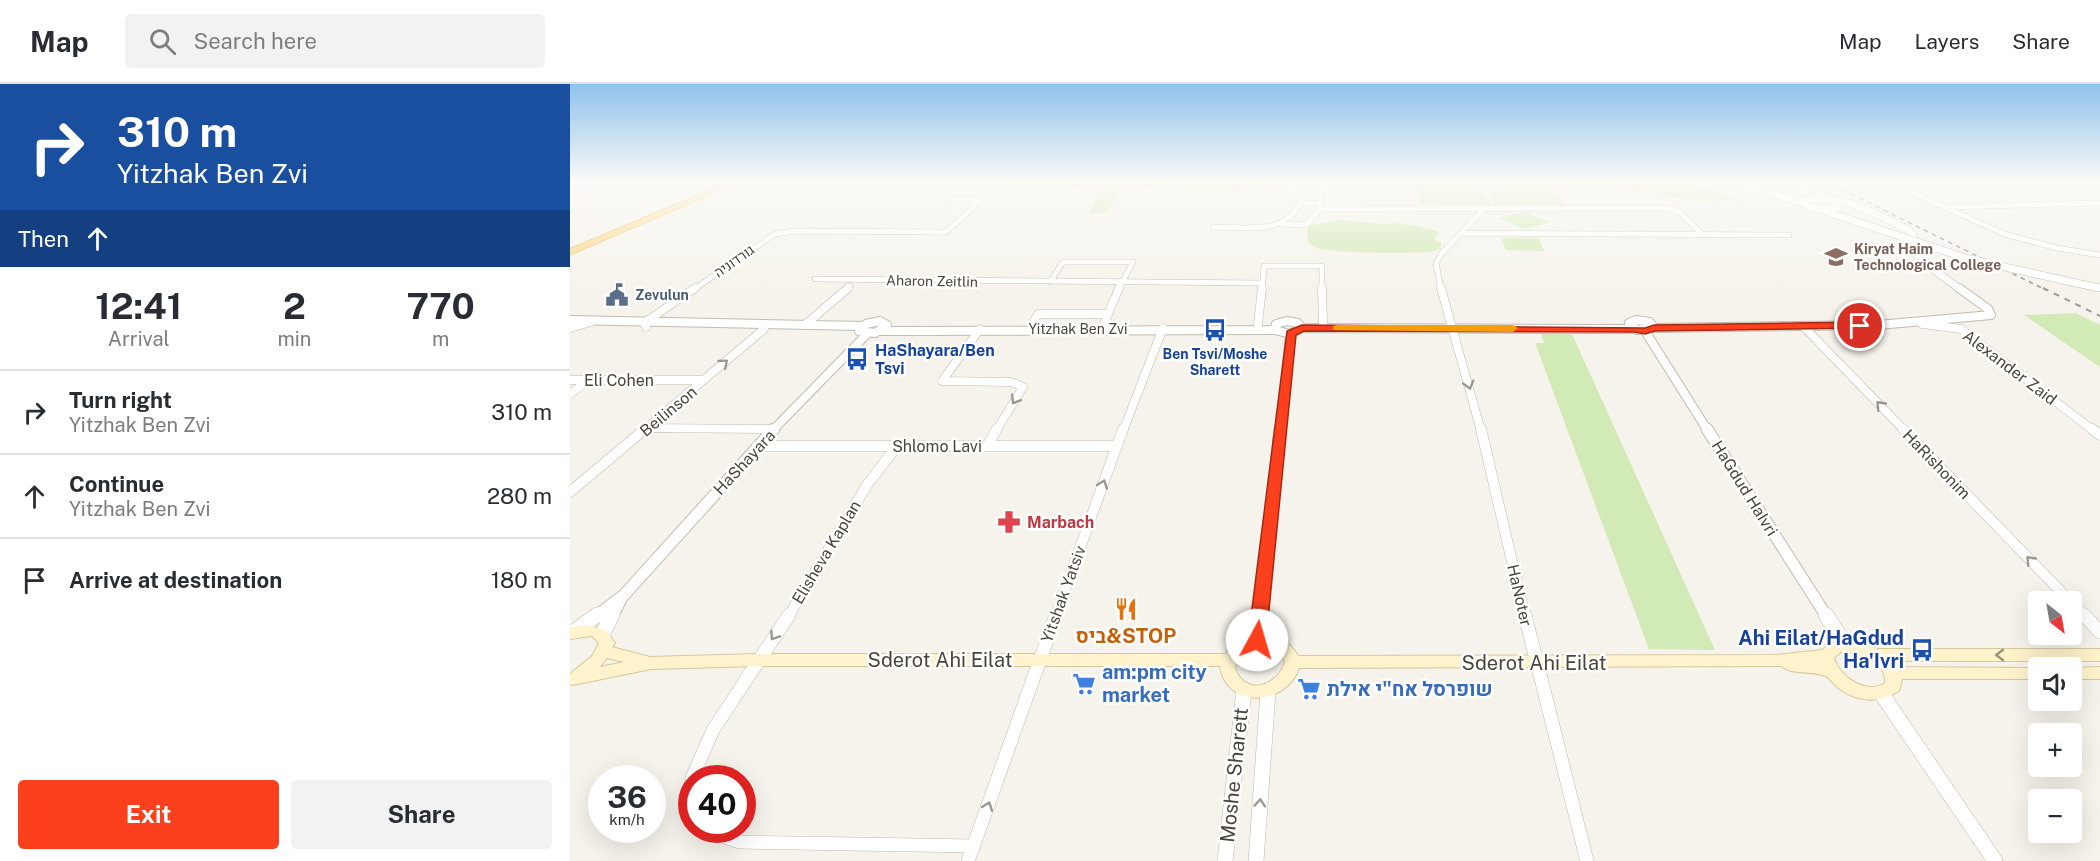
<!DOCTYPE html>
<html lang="en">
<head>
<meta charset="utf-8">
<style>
	:root { --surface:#fff; --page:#f2f2f3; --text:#2b2b33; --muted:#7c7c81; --line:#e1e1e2; --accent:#fc3f1d }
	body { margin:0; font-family:"Public Sans",Heebo,sans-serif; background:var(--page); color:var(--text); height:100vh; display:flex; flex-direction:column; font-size:22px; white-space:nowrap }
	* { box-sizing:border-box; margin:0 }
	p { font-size:20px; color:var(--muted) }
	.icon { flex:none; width:33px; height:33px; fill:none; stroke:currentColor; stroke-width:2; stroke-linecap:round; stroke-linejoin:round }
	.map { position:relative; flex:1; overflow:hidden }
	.details { display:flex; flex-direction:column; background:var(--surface); width:570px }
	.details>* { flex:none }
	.banner { background:#1a4fa0; color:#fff; overflow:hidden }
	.needle { width:39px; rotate:149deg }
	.fabs { position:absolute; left:1458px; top:507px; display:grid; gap:12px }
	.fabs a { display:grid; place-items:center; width:54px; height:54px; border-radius:6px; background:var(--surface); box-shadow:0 6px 24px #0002; font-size:30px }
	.speed { position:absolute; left:18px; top:681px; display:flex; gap:12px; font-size:30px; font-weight:700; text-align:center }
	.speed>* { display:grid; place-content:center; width:78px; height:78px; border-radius:50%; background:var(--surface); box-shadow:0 6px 24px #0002; line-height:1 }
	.speed small { font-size:15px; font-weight:400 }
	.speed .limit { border:9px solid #d22; background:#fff; color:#111 }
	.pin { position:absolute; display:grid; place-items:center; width:51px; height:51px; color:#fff; margin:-26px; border:3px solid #fff; border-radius:50%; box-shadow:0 2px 6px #0007 }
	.me { position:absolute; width:66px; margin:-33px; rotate:6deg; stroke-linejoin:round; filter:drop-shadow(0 0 4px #0008) }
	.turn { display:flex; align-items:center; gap:21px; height:126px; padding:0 18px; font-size:27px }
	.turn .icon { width:78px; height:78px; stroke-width:2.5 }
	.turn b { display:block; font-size:42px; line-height:51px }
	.then { display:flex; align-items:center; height:57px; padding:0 18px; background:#0003; gap:12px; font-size:22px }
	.eta { display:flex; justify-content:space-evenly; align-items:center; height:102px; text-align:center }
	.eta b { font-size:36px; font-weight:700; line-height:42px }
	.primary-button { display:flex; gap:12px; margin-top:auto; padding:12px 18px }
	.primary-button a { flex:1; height:69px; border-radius:6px; background:var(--accent); color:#fff; font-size:24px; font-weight:700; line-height:69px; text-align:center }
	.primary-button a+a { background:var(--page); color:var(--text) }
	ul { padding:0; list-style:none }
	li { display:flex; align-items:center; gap:18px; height:84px; padding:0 18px; border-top:2px solid var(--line) }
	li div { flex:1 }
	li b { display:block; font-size:22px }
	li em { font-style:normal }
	header { display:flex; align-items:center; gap:36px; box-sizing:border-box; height:84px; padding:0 30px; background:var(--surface); border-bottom:2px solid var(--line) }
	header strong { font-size:28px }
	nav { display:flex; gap:33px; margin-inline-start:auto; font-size:21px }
	.search { width:420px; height:54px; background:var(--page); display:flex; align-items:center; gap:15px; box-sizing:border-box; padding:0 21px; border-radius:6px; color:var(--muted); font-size:22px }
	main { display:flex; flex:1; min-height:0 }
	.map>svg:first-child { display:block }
	.green { fill:#d2eab5 }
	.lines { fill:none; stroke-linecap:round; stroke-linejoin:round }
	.minor-far3-casing { stroke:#c2bbae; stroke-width:6 }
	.minor-far2-casing { stroke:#c2bbae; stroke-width:9 }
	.minor-far1-casing { stroke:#c2bbae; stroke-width:11 }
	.minor-casing { stroke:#c2bbae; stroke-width:14 }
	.tertiary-far3-casing { stroke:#c2bbae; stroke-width:8 }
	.tertiary-far2-casing { stroke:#c2bbae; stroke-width:10 }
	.tertiary-far1-casing { stroke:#c2bbae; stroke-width:13 }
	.tertiary-casing { stroke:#c2bbae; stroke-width:16 }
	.secondary-casing { stroke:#d6c79b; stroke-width:2 }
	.trunk-casing { stroke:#e0a43c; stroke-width:1 }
	.minor-far3 { stroke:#fff; stroke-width:5 }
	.minor-far2 { stroke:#fff; stroke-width:8 }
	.minor-far1 { stroke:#fff; stroke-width:10 }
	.minor { stroke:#fff; stroke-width:13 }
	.tertiary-far3 { stroke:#fff; stroke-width:7 }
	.tertiary-far2 { stroke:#fff; stroke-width:8 }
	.tertiary-far1 { stroke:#fff; stroke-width:11 }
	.tertiary { stroke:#fff; stroke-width:15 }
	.secondary { fill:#fff3cd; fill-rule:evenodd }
	.trunk { fill:#ffd985; fill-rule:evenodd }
	.rail-far1 { stroke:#9a9a9a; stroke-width:1.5; stroke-dasharray:4.5 4.5; stroke-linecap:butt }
	.rail { stroke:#9a9a9a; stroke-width:2; stroke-dasharray:6 6; stroke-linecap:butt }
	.tertiary-bridge-casing { stroke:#c2bbae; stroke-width:8; stroke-linecap:butt }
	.tertiary-bridge { stroke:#fff; stroke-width:7 }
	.oneway { stroke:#9c9892 }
	.oneway2 { stroke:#9c937c }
	.route { fill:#fc3f1d; stroke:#a42913; stroke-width:1.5 }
	.slow { fill:#f59e0b }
	.labels { text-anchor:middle; stroke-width:5; stroke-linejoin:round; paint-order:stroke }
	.far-education-label { font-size:14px; font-weight:bold; fill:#785e54; stroke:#fff; text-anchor:start }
	.far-street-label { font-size:14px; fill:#4b4439; stroke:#fff }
	.far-service-label { font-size:14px; font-weight:bold; fill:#4e5e75; stroke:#fff; text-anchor:start }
	.far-transit-label { font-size:14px; font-weight:bold; fill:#164399; stroke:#fff }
	.transit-label { font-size:16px; font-weight:bold; fill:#164399; stroke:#fff; text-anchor:start }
	.street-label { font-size:16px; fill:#4b4439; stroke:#fff }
	.health-label { font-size:16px; font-weight:bold; fill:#be3a42; stroke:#fff; text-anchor:start }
	.near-food-label { font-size:20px; font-weight:bold; fill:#c56008; stroke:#fff }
	.near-transit-label { font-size:20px; font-weight:bold; fill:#164399; stroke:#fff; text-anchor:end }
	.near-street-label { font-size:20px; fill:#4b4439; stroke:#fff }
	.near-shop-label { font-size:20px; font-weight:bold; fill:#366cbe; stroke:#fff; text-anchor:start }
</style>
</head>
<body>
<header>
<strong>Map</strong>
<div class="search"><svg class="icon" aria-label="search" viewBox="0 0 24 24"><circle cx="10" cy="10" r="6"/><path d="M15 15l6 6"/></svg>Search here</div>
<nav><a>Map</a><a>Layers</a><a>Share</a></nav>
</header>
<main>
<section class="details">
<div class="banner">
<div class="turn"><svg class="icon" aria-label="right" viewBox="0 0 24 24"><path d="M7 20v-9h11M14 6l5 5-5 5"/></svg><div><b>310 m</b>Yitzhak Ben Zvi</div></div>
<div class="then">Then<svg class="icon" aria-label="ahead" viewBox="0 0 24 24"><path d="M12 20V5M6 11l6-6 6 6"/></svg></div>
</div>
<div class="eta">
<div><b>12:41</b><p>Arrival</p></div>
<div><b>2</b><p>min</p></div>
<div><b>770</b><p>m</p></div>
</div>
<ul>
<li><svg class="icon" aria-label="right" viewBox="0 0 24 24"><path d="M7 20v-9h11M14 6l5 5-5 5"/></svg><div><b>Turn right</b><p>Yitzhak Ben Zvi</p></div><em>310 m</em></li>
<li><svg class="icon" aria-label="ahead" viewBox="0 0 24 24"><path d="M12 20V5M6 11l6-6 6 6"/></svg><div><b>Continue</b><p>Yitzhak Ben Zvi</p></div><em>280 m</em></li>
<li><svg class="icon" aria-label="arrive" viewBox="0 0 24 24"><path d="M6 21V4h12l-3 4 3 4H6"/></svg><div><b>Arrive at destination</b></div><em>180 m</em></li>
</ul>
<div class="primary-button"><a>Exit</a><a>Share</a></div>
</section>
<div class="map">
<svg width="1530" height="777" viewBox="0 0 1530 777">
	<rect width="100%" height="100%" fill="#f6f3ec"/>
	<path class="green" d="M 442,98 L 745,98 L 717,99 L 649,109 L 601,108 L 593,103 L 553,101 L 537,129 L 520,129 L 530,102 C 500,101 470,106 440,104 L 438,100 Z
		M 846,98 L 910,98 L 920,120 L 851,120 Z
		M 915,98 L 980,98 L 994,120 L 925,120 Z
		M 988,98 L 1117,98 L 1172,117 L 1118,116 L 1046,104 L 990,104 Z
		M 954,128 L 979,138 L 954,145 L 929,134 Z
		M 770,136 L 815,140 L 831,139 L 868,147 L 869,151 L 864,155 L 871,159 L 871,164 C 861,173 768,168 750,165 C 745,164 742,161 738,158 L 737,142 Z
		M 931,154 L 969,154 L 974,167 L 936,166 Z
		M 1506,229 L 1530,241 L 1530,283 L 1454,231 Z
		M 971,250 L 1002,250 L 1145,566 L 1079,565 L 965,259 L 974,259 Z"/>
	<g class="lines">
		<g class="minor-far3-casing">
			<path id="minor-far3" d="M 755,98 L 751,104 L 750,125 L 1096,124 L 1109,128 L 1133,151
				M 1218,98 L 1252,110 L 1259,116
				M 1318,98 L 1437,151 L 1487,164 L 1530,171
				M 721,103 L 730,112 L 730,119
				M 1376,123 L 1530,119
				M 711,140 L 736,141 L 750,125
				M 643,143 C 673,143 715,152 730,119 L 750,119
				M 892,149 L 1219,151
				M 245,195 L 691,199
				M 480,198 L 493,178 L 563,178 L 548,206
				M 123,206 L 205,150 L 224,147 L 376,148 L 409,118 L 405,115 L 382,115
				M 276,206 L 280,202
				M 692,206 L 694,182 L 752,182 L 752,206
				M 871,206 L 866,179 L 872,169 L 912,127"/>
		</g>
		<g class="minor-far2-casing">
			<path id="minor-far2" d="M 752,204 L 753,239
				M 871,204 L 911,347
				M 462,240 L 468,230 L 538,230
				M 534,240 L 549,204
				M 688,240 L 692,204
				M 1352,240 L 1391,245 L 1524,347
				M 235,241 L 278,204
				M 76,243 L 74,239 L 125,204
				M 1234,243 L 1335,347
				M 0,244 L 21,238
				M 410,245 L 372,297 L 441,298 L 453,303 L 426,347
				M 0,296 L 133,296
				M 0,310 L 19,296
				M 78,344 L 205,345
				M 73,347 L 194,245
				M 553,347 L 593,244"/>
		</g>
		<g class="minor-far1-casing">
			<path id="minor-far1" d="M 911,345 L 955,533
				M 1333,345 L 1501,518
				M 1522,345 L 1530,351
				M 187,362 L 546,362
				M 417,362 L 427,345
				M 0,408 L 75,345
				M 1502,518 L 1516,533
				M 218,533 L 297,401 L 327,362
				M 485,533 L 553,345"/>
		</g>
		<g class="minor-casing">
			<path id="minor" d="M 955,531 L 1017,777
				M 1514,531 L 1530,548
				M 122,694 L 143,646 L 219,531
				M 122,706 L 122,730
				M 134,746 L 170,758 L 404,762
				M 398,777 L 486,531"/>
		</g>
		<g class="tertiary-far3-casing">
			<path id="tertiary-far3" d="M 1166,98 L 1235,120
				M 1266,119 L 1268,124 C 1255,127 1243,126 1232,117 C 1265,105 1308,131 1337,145 L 1343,151 L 1348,174 L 1391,206
				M 1257,128 L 1305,144
				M 1506,199 L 1530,204"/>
		</g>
		<g class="tertiary-far2-casing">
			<path id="tertiary-far2" d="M 0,236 L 292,242
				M 1066,236 L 1080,238 L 1084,244 L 1067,246 L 1059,239 Z
				M 310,237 L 317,241 L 305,249 L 289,247 L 296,240 Z
				M 717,237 L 728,239 L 732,244 L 720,250 L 705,246 L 706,240 Z
				M 732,244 L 1064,245
				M 1084,244 L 1308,241 L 1421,231 L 1418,225 L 1389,204
				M 311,247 L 705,246
				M 1075,247 L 1138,347
				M 202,347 L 297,250
				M 710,347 L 720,250"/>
		</g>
		<g class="tertiary-far1-casing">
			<path id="tertiary-far1" d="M 1137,345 L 1257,533
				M 25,533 L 54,511 L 204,345
				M 42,533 L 52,513
				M 690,533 L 710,345"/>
		</g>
		<g class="tertiary-casing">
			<path id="tertiary" d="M 1256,531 L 1275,561
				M 5,547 L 27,531
				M 32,551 L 42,531
				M 687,556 L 690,531
				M 1311,609 L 1425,777
				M 655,777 L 674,606
				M 686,777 L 698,607"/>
		</g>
		<g class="secondary-casing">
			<path id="secondary" d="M 16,541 L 36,546 L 45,559 L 42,563 L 80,573 L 187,570 L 656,570 L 661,561 C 669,557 679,551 688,550 C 705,549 720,557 728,572 L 1205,571 L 1252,566 L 1261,559 L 1275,555 L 1308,565 L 1530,565 L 1530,577 L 1324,577 L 1328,583 L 1470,584 L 1468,584 L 1468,595 L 1332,595 L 1329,607 C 1309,620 1286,618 1267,603 C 1264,601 1261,595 1257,593 C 1246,586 1223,592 1211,582 L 729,584 C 717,622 656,626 650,582 L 187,582 L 81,585 L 3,601 L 0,600 L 0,590 L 22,572 L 29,559 L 22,552 L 0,555 L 0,543 ZM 688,562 C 701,563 710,566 715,578 C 707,603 674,613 665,583 L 672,569 ZM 1275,567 C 1291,570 1317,578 1315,599 C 1296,611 1270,593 1264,574 L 1271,568 ZM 37,574 L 54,578 L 30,583 Z
				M 1530,583 L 1530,595 L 1502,595 L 1502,584 L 1500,584 Z"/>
		</g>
		<g class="trunk-casing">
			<path id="trunk" d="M 159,98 L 170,98 L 0,171 L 0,165 Z"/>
		</g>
		<use href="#minor-far3" class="minor-far3"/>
		<use href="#minor-far2" class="minor-far2"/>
		<use href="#minor-far1" class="minor-far1"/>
		<use href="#minor" class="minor"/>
		<use href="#tertiary-far3" class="tertiary-far3"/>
		<use href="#tertiary-far2" class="tertiary-far2"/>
		<use href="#tertiary-far1" class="tertiary-far1"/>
		<use href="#tertiary" class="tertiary"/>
		<use href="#secondary" class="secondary"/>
		<use href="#trunk" class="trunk"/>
		<path class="rail-far1" d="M 1257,98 L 1476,206"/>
		<path class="rail" d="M 1473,204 L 1530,232"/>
		<g class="tertiary-bridge-casing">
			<path id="tertiary-bridge" d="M 1305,144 L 1399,175 L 1506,199"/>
		</g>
		<use href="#tertiary-bridge" class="tertiary-bridge"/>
	</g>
	<defs><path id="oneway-chevron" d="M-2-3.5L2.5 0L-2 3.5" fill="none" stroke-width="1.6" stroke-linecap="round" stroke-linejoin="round" transform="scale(1.5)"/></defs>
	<g class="oneway">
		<use href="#oneway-chevron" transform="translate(154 279) rotate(-40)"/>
		<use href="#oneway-chevron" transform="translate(899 301) rotate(74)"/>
		<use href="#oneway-chevron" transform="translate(445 316) rotate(121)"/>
		<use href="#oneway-chevron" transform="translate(1310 321) rotate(-134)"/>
		<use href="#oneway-chevron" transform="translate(533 400) rotate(-70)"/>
		<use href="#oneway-chevron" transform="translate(1460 476) rotate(-134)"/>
		<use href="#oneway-chevron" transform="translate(204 552) rotate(124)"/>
		<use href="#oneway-chevron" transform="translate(690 719) rotate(-86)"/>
		<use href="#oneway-chevron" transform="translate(418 722) rotate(-70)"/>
	</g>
	<use class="oneway2" href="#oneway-chevron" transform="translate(1430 571) rotate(180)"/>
	<linearGradient id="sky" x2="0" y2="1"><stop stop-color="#8fc1ec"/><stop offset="0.47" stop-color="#fbfaf6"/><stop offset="1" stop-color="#fbfaf6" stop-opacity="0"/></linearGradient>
	<rect width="1530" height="207" fill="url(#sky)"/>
	<path class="route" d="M 1290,238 L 1295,242 L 1293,244 L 1085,247 L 1075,250 L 1064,248 L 734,247 L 726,251 L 696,556 L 693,561 L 681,561 L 678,556 L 717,247 L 732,241 L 1075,244 L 1084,241 Z"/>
	<path class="slow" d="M 767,241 L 943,241 L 948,244 L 943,248 L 763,246 L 763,242 Z"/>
	<defs>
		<g id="university-bare" transform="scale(1.8)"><path d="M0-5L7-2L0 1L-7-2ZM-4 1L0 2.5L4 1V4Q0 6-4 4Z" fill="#8d6e63" stroke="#fff" stroke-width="2.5" paint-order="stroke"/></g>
		<g id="civic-bare" transform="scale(1.8)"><path d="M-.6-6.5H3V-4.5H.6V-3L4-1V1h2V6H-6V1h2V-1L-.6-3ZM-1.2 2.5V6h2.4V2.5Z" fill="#5c6f8a" stroke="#fff" stroke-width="2.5" paint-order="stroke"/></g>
		<g id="bus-bare" transform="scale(1.8)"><path d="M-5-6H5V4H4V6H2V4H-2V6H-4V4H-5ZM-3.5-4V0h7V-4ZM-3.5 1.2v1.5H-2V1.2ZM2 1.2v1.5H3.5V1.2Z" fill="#1a4fb4" stroke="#fff" stroke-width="2.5" paint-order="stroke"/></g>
		<g id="pharmacy-bare" transform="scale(1.8)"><path d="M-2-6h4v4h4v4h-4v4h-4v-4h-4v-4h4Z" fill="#e0444e" stroke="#fff" stroke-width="2.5" paint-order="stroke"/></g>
		<g id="restaurant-bare" transform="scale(1.8)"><path d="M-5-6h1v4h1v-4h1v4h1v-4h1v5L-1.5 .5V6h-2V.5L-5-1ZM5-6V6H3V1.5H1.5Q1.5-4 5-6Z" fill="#e8710a" stroke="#fff" stroke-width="2.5" paint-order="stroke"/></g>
		<g id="supermarket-bare" transform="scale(1.8)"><path d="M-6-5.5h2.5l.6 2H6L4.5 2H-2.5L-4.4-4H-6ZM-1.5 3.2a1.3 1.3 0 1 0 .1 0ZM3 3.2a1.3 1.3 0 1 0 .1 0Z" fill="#3f7fe0" stroke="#fff" stroke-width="2.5" paint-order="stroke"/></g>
	</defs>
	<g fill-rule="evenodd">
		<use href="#university-bare" x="1266" y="173"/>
		<use href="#civic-bare" x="47" y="211"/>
		<use href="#bus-bare" x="645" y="246"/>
		<use href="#bus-bare" x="287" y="275"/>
		<use href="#pharmacy-bare" x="439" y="438"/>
		<use href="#restaurant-bare" x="556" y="525"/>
		<use href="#bus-bare" x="1352" y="566"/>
		<use href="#supermarket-bare" x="514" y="600"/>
		<use href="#supermarket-bare" x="739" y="605"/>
	</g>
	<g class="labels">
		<g class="far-education-label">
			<text x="1284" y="170">Kiryat Haim<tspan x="1284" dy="16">Technological College</tspan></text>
		</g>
		<g class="far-street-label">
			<text transform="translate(164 177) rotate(-35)" y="5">גורדוניה</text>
			<text transform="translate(362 197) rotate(1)" y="5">Aharon Zeitlin</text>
			<text x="508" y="250">Yitzhak Ben Zvi</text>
		</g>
		<g class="far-service-label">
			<text x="65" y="216">Zevulun</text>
		</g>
		<g class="far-transit-label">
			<text x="645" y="275">Ben Tsvi/Moshe<tspan x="645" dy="16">Sharett</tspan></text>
		</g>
		<g class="transit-label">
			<text x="305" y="272">HaShayara/Ben<tspan x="305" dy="18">Tsvi</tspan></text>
		</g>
		<g class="street-label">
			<text transform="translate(1440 283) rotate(37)" y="6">Alexander Zaid</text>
			<text x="49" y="302">Eli Cohen</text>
			<text transform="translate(98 327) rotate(-40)" y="6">Beilinson</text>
			<text x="367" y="368">Shlomo Lavi</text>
			<text transform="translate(174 378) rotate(-47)" y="6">HaShayara</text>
			<text transform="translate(1367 380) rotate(46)" y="6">HaRishonim</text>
			<text transform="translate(1175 404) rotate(58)" y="6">HaGdud HaIvri</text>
			<text transform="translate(256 468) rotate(-59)" y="6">Elisheva Kaplan</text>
			<text transform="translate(493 510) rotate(-70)" y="6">Yitshak Yatsiv</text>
			<text transform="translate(950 511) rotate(77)" y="6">HaNoter</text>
		</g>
		<g class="health-label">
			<text x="457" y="444">Marbach</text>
		</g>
		<g class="near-food-label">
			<text x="556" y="559">ביס&amp;STOP</text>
		</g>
		<g class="near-transit-label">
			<text x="1334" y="561">Ahi Eilat/HaGdud<tspan x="1334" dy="23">Ha'Ivri</tspan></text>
		</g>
		<g class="near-street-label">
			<text x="370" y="583">Sderot Ahi Eilat</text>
			<text x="964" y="586">Sderot Ahi Eilat</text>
			<text transform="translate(664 691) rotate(-84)" y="7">Moshe Sharett</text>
		</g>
		<g class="near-shop-label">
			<text x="532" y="595">am:pm city<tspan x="532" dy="23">market</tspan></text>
			<text x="757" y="612">שופרסל אח"י אילת</text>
		</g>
	</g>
</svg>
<div class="fabs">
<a><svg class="needle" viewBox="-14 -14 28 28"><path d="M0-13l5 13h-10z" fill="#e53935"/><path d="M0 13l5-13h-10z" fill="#7c7c81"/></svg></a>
<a><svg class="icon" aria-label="sound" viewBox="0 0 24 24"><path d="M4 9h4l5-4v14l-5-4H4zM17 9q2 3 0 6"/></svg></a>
<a>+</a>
<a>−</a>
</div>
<div class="speed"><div>36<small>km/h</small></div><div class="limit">40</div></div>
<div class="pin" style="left:1290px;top:242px;background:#d93025"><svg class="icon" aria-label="arrive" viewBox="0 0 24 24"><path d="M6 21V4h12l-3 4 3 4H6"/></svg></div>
<svg class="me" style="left:687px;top:556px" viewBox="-20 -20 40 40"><circle r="19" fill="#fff"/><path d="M0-13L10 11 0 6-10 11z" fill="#fc3f1d"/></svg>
</div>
</main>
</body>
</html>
